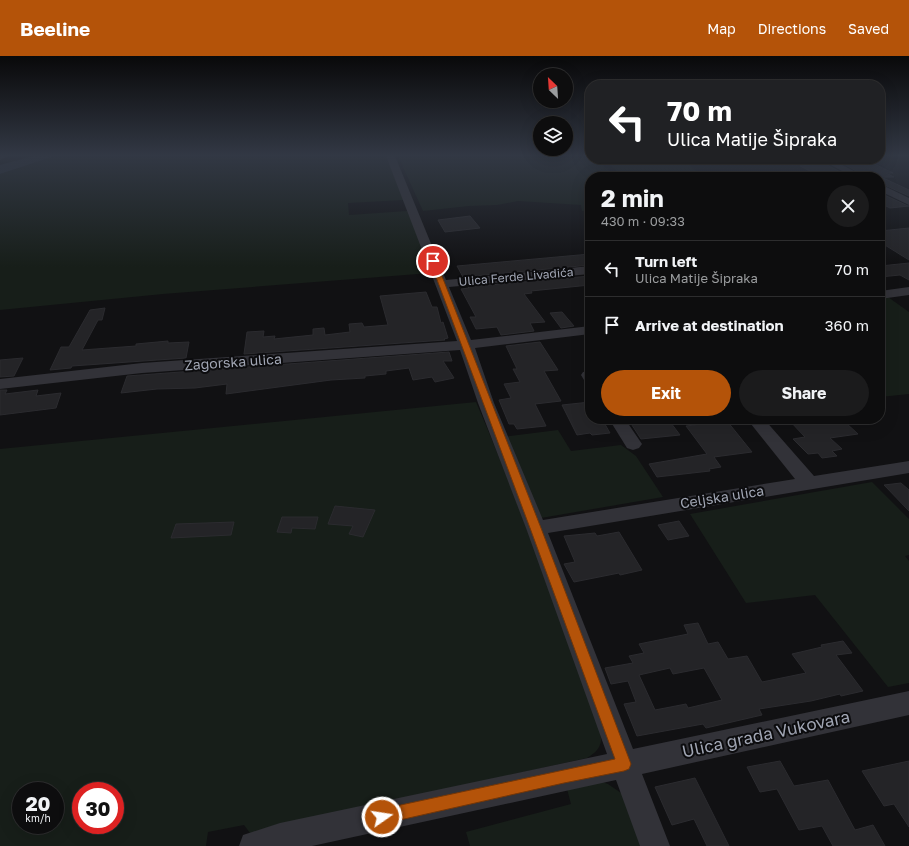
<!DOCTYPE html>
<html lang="en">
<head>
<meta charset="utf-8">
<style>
	:root { --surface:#0d0d0e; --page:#1b1b1c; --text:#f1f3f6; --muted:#9a9c9e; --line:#2d2d2e; --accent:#b45309 }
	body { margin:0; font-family:"Golos Text",sans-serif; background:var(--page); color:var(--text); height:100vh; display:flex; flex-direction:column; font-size:15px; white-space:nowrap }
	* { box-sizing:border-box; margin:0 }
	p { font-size:13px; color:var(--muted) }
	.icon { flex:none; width:22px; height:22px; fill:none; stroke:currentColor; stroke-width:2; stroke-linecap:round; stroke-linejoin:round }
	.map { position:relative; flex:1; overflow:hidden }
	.side { position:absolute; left:585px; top:116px; width:300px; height:252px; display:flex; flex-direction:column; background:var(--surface); border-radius:16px; box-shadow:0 4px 16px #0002,0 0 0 1px var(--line) }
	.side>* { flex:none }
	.banner { position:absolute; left:585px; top:24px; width:300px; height:84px; border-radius:16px; box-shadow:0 4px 16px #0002,0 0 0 1px var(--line); background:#202124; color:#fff; overflow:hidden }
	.needle { width:26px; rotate:335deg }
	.fabs { position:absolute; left:533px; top:12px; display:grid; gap:8px }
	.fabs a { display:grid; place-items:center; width:40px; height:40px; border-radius:50%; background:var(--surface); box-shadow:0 4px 16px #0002,0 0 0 1px var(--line); font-size:20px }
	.speed { position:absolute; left:12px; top:726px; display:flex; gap:8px; font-size:20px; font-weight:700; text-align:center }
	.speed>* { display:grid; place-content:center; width:52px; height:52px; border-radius:50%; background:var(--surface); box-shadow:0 4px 16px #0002,0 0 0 1px var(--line); line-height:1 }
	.speed small { font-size:10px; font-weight:400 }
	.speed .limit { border:6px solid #d22; background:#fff; color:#111 }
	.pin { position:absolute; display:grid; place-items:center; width:34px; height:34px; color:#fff; margin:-17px; border:2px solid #fff; border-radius:50%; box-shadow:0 1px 4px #0007 }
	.me { position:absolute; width:44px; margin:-22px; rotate:77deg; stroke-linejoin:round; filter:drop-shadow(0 0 3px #0008) }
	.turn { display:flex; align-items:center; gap:14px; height:84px; padding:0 16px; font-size:18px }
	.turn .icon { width:52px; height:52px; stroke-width:2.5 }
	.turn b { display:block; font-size:28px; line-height:34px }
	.round { display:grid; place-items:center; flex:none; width:42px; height:42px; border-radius:21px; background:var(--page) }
	.headline { display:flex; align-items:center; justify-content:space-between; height:68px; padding:0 16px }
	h1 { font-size:24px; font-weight:700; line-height:30px }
	.primary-button { display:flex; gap:8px; margin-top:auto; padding:8px 16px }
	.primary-button a { flex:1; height:46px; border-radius:24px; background:var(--accent); color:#fff; font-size:16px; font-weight:700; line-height:46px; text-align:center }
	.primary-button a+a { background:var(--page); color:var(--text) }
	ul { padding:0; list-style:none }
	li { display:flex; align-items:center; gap:12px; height:56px; padding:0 16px; border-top:1px solid var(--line) }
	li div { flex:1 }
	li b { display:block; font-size:15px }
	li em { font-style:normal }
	header { display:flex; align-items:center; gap:24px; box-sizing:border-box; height:56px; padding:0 20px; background:var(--accent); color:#fff }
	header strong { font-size:19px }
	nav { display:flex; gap:22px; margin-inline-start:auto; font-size:14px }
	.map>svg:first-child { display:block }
	.green { fill:#171e19; fill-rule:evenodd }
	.water { fill:#272f37 }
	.building { fill:#242427; stroke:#2b2b2f; fill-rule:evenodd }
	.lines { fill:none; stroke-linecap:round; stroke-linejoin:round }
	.minor { fill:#323238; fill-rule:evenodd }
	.route { fill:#b45309; stroke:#753606 }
	.labels { text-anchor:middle; stroke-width:4; stroke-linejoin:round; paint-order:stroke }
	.far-street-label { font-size:12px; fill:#a1a6b4; stroke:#0c0c0e }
	.street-label { font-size:14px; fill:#a1a6b4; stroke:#0c0c0e }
	.near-street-label { font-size:17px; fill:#a1a6b4; stroke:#0c0c0e }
</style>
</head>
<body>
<header>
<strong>Beeline</strong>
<nav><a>Map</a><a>Directions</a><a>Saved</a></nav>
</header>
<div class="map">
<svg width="909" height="790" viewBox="0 0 909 790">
	<rect width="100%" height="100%" fill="#111113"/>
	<path class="green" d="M 55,100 L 386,100 L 404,144 L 348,147 L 349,159 L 407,155 L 424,190 L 431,217 L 163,238 L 0,254 L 0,118 Z
		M 398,100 L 590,100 L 590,103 L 596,103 L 616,121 L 590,121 L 590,154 L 582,155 L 581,149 L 518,145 L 497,149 L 469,150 L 423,155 Z
		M 681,103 L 705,121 L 623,121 L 605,104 Z
		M 888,241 L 909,256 L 909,338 L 880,341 L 880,262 L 883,259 L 880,257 L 880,242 Z
		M 476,346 C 511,427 541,511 572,594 C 579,612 602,668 601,684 C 600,693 595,697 587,702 L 250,777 L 244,769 L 208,776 L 206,790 L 0,790 L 0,393 ZM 21,735 L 55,735 L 55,769 L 21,769 ZM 81,735 L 115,735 L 115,769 L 81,769 Z
		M 558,374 L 571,395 L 621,389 L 636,400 L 663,441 L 541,462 L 503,381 Z
		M 872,426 L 909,463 L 909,499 L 905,500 L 909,505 L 909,627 L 888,631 L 815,539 L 746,547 L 690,458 Z
		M 599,725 L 608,728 L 624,739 L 645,790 L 470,790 L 466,776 L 571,748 L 567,733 Z"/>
	<path class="water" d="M 33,100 L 55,100 L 0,118 L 0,109 Z"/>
	<path class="building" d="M 866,104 L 893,117 L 886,117 L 894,121 L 881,121 L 909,134 L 909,140 L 880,127 L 880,121 L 866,121 L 841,106 Z
		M 825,108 L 850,121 L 822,121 L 800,110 Z
		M 880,137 L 908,150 L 909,150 L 890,152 L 880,147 Z
		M 470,160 L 480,172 L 445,176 L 438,164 Z
		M 909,172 L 909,204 L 880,186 L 880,175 Z
		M 590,198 L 590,209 L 463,221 L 457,210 Z
		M 909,207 L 909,224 L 900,219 L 880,221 L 880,210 Z
		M 590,220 L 590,229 L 531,235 L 532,237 L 524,238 L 545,266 L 530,267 L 534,275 L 501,279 L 497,271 L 476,273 L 470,261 L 476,261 L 461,233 L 469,232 L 468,231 Z
		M 426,236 L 432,251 L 437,251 L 441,267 L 443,266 L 448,282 L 444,283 L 445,284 L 244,298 L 247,276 L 264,275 L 263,281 L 275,280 L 274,283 L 313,279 L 313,273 L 324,272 L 325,279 L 350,276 L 349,268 L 362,267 L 364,271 L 388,269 L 380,240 Z
		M 105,252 L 102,264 L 98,264 L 82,294 L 136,290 L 136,288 L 168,285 L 168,287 L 189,286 L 186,302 L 72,310 L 71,312 L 50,314 L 61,291 L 69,291 L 90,254 Z
		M 562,256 L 574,270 L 561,272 L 550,257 Z
		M 540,286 L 558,314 L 544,315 L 561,345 L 535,348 L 546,370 L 517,373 L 514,368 L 509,368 L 499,344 L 511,342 L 504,328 L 520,326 L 513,313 L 517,313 L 506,290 Z
		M 449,296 L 452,305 L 443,305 L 454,322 L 435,326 L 432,321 L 413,324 L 409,312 L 386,315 L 386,318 L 365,320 L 365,322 L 331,324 L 226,338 L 227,328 L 195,332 L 157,333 L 121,337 L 127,320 Z
		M 23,302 L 14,320 L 0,321 L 0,304 Z
		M 0,334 L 7,334 L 5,338 L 38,334 L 36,340 L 61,337 L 56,352 L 0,359 Z
		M 590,346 L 590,363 L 602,363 L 610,377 L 592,379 L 590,377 L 577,379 L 562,349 Z
		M 628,363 L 654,363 L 657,368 L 671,367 L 680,379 L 641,383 Z
		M 698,363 L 723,363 L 727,365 L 752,396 L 714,401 L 721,411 L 709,413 L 710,415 L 657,421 L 649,408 L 707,398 L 686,370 L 702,368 Z
		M 788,363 L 833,363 L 837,367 L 845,366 L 858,378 L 830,382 L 842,393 L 832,395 L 837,400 L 822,402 L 818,397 L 808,398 L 793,383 L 805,381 Z
		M 901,427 L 909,434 L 909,455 L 884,429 Z
		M 335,450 L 375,454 L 363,481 L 349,478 L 353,470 L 328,468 Z
		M 282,461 L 318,461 L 315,473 L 292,472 L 291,477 L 277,476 Z
		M 679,465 L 689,480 L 668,484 L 658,469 Z
		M 234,466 L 231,479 L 171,482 L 176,468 Z
		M 619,476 L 642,514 L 620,519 L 619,517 L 574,526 L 564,508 L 575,506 L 564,480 L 595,477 L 597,480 Z
		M 698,567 L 708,588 L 718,586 L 728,603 L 747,600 L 762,626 L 806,617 L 792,598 L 822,591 L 821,589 L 843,585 L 852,597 L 836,599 L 863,635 L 841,640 L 840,638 L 811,645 L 759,653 L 762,659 L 706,672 L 703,668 L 637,680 L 624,648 L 636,646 L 628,625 L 611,628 L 605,612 L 633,607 L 629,600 L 644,597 L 639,588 L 688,578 L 684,569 ZM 670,612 L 673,618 L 704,612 L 722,644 L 688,652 L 686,648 L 655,654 L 639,619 Z
		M 780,705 L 794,730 L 828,724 L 855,774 L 873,769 L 885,790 L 833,790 L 822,770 L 799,774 L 777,733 L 760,736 L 747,711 Z
		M 909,705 L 909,771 L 894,748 L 884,750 L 862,715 Z
		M 695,722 L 729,790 L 707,790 L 694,763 L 672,769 L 655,731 Z"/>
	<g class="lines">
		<path class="minor" d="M 0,100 L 8,100 L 0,104 Z
			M 386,100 L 395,100 L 446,224 L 590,210 L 590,218 L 449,231 L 471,284 L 590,270 L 590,278 L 475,292 L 494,347 L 543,464 L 795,423 L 747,363 L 764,363 L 814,420 L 909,405 L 909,417 L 548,477 L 633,693 L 909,635 L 909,659 L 642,718 L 670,790 L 640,790 L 616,724 L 312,790 L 239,790 L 243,779 L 280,767 L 607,698 L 526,472 L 478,347 L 460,294 L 142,317 L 0,333 L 0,323 L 142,307 L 457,285 Z
			M 820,103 L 831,103 L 865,121 L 853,121 Z
			M 880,128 L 909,142 L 909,149 L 880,135 Z
			M 909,231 L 909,239 L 880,243 L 880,235 Z
			M 590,315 L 590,326 L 584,324 L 581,319 L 583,316 Z
			M 609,363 L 625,363 L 642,388 L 639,392 L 633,394 L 627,392 Z"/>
	</g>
	<linearGradient id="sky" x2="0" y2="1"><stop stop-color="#09090a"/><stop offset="0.47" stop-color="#323844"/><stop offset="1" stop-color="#323844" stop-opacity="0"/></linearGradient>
	<rect width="909" height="211" fill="url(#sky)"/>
	<path class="route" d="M 433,203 L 436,205 L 541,472 L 631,708 L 629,713 L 624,715 L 564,727 L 382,768 L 376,766 L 374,761 L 376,755 L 382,753 L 615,703 L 530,472 L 430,205 Z"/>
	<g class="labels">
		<g class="far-street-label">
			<text transform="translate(516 221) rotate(-5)" y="4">Ulica Ferde Livadića</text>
		</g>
		<g class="street-label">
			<text transform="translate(233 306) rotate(-4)" y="5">Zagorska ulica</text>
			<text transform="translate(722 441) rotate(-9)" y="5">Celjska ulica</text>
		</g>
		<g class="near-street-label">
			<text transform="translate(766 678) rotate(-12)" y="6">Ulica grada Vukovara</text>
		</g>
	</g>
</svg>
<div class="fabs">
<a><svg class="needle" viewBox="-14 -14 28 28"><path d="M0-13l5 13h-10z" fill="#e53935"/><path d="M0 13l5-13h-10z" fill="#9a9c9e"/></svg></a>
<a><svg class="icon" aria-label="layers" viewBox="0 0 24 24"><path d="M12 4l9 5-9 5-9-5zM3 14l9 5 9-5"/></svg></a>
</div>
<div class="speed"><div>20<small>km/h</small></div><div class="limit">30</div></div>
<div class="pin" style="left:433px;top:205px;background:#d93025"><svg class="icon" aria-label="arrive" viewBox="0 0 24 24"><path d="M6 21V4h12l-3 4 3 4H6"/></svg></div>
<svg class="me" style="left:382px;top:761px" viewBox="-20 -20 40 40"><circle r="17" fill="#b45309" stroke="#fff" stroke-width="3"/><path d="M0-11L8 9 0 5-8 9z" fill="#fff"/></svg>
<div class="banner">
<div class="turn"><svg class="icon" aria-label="left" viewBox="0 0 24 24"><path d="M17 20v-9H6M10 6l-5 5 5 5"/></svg><div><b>70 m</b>Ulica Matije Šipraka</div></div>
</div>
<section class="side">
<div class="headline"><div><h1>2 min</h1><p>430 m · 09:33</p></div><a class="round"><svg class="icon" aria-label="close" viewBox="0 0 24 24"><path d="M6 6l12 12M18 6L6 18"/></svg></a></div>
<ul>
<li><svg class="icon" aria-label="left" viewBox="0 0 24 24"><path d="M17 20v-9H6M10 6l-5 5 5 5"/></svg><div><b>Turn left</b><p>Ulica Matije Šipraka</p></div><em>70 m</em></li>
<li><svg class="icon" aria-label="arrive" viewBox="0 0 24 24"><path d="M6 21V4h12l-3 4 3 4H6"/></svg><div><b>Arrive at destination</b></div><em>360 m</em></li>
</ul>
<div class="primary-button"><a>Exit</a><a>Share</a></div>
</section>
</div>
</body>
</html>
